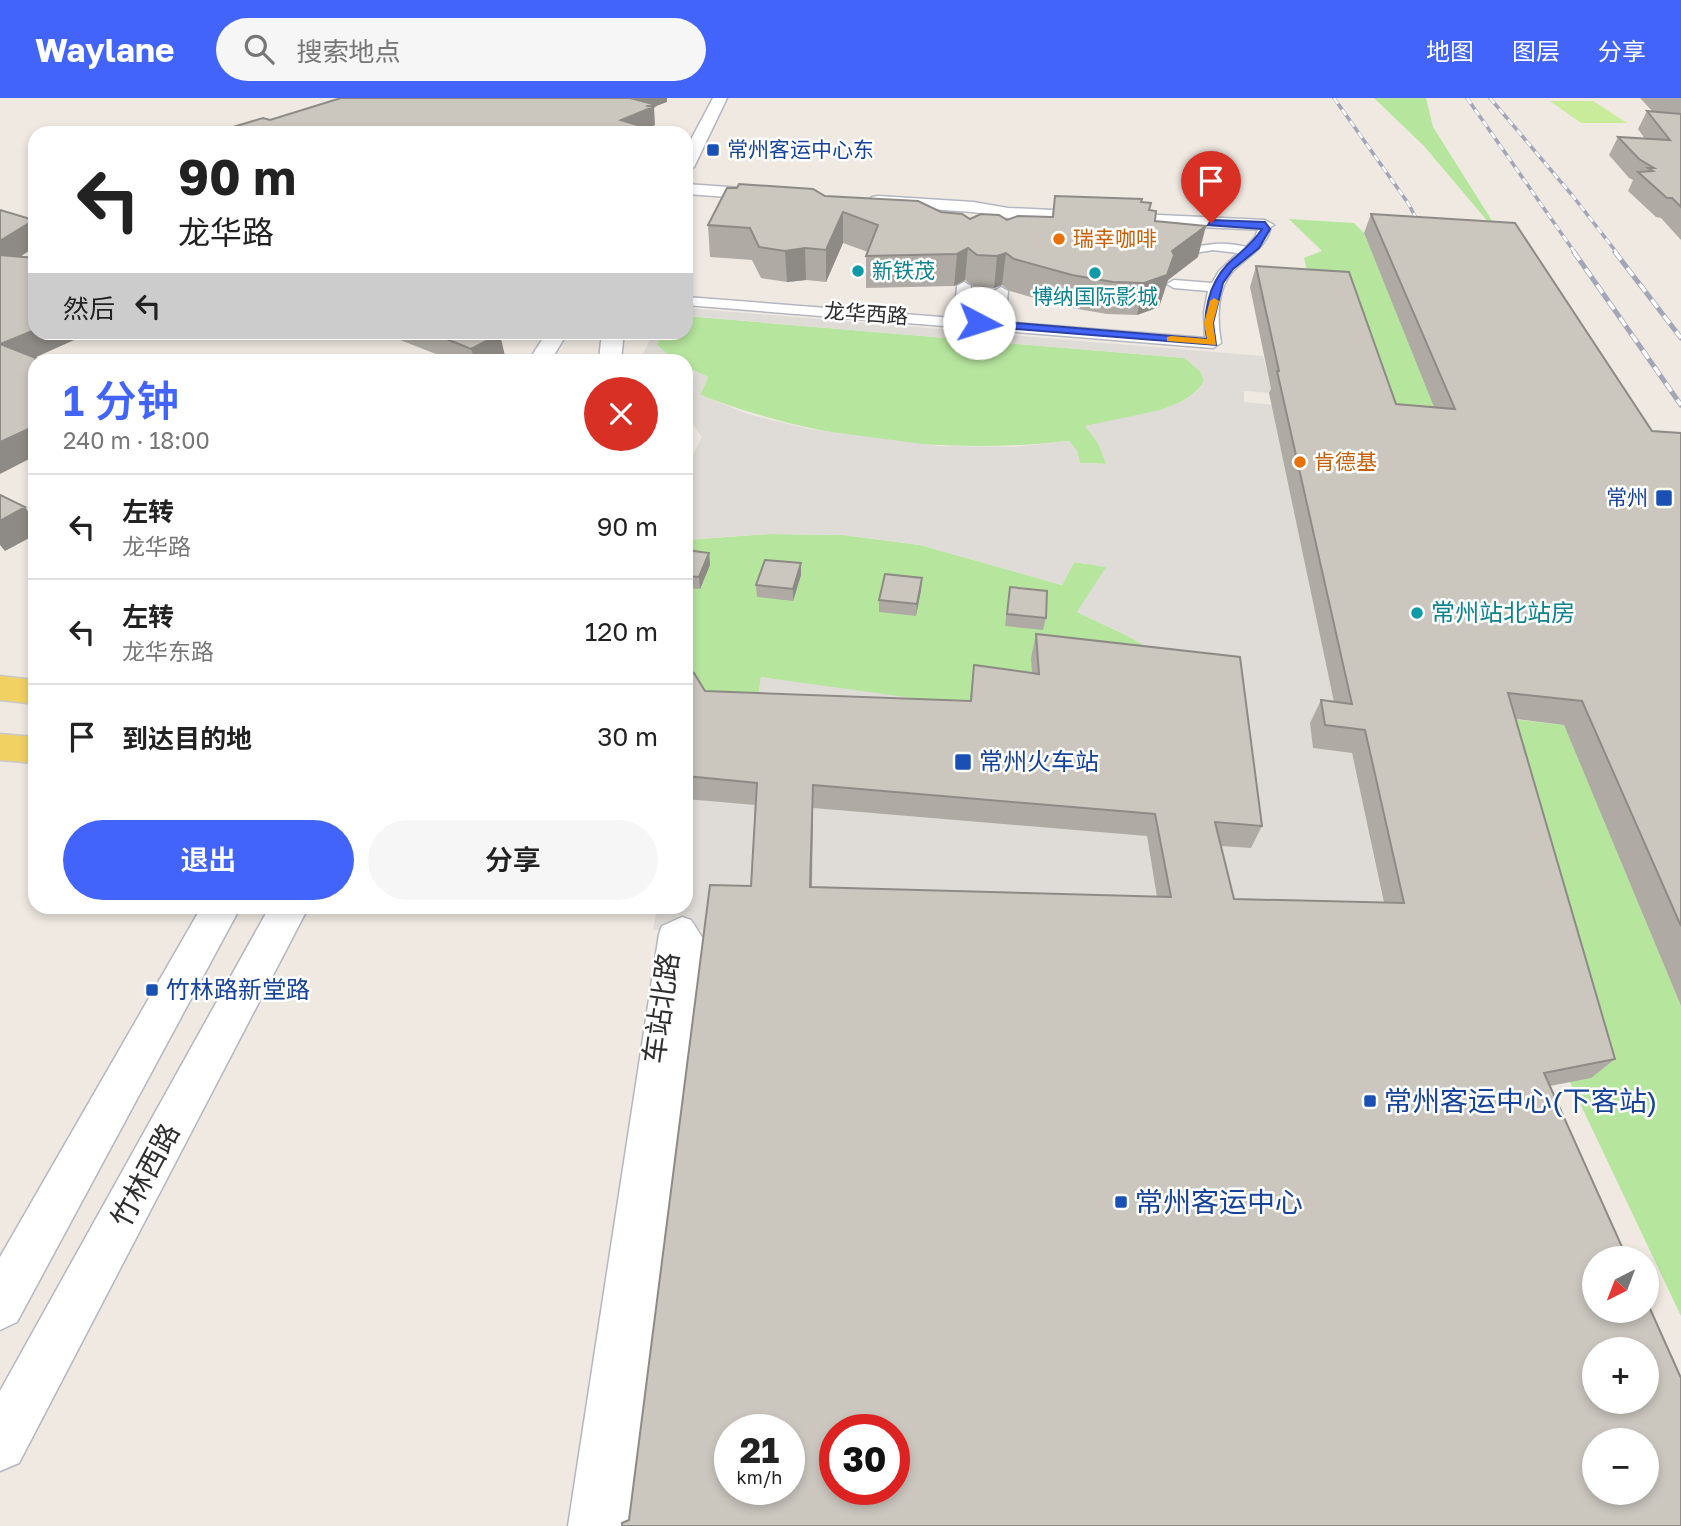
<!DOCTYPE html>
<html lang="zh">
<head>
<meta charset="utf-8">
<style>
	:root { --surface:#fff; --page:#f6f6f6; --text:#222; --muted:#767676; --line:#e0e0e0; --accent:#4264fb }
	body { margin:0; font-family:"Golos Text","Noto Sans SC",sans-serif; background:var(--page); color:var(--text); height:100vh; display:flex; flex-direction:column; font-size:26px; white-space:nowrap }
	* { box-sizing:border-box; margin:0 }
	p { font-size:23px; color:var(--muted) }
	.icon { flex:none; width:38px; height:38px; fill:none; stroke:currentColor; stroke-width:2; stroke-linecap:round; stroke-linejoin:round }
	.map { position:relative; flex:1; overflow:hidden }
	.sheet { position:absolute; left:28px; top:256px; width:665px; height:560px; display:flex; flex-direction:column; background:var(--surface); border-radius:21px; box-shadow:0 4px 10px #0003 }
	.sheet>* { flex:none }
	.hud { position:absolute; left:28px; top:28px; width:665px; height:214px; border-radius:21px; box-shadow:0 4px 10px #0003; background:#fff; color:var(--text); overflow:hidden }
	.needle { width:46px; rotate:222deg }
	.fabs { position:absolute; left:1582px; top:1148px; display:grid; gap:14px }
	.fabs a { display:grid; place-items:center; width:77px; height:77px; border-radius:50%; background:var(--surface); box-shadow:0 4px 10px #0003; font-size:35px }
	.speed { position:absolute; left:714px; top:1316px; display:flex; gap:14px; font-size:35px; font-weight:700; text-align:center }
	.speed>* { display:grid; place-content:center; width:91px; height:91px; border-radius:50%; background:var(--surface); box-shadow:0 4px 10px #0003; line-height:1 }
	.speed small { font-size:18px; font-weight:400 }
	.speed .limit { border:10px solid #d22; background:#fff; color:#111 }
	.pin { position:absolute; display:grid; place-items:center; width:60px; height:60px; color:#fff; margin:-72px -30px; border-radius:50% 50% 50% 0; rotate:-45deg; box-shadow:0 0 7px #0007 }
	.pin .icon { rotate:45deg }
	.me { position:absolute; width:77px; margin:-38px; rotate:95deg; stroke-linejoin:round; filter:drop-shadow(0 0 5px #0008) }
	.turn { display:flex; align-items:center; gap:24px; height:147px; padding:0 35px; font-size:32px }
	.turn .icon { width:91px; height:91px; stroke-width:2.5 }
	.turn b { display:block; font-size:49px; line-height:60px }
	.then { display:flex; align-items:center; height:66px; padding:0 35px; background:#0003; gap:14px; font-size:26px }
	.round { display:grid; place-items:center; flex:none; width:74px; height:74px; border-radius:37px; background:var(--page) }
	.overview { display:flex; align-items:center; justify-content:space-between; height:119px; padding:0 35px }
	h1 { font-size:42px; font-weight:600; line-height:52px; color:var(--accent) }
	.cta { display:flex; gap:14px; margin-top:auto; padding:14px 35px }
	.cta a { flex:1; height:80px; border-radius:42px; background:var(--accent); color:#fff; font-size:28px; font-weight:600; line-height:80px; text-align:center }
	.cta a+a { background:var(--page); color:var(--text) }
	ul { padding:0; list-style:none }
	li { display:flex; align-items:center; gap:21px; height:105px; padding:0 35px; border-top:2px solid var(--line) }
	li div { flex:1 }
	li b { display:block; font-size:26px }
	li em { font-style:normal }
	header { display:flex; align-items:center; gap:42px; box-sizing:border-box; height:98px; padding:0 35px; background:var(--accent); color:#fff }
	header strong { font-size:33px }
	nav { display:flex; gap:38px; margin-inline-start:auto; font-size:24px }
	.search { width:490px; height:63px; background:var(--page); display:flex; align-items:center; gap:18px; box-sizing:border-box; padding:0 24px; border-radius:38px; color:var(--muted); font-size:26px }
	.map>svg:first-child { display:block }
	.green { fill:#b6e59e }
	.pitch { fill:#c9ec9a }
	.plaza { fill:#dfdcd8 }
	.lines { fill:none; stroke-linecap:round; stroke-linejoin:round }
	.street-casing { stroke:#b4b7c1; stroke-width:3 }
	.secondary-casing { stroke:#b4b7c1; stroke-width:3 }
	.primary-casing { stroke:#c9c9c9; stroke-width:3 }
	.street { fill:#fff; fill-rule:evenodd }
	.secondary { fill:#fff; fill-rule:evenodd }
	.primary { fill:#f2d163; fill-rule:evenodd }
	.rail-far1-casing { stroke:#a3a6b8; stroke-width:3.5 }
	.rail-casing { stroke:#a3a6b8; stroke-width:5 }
	.rail-far1 { stroke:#fff; stroke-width:2.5; stroke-dasharray:7; stroke-linecap:butt }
	.rail { stroke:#fff; stroke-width:3.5; stroke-dasharray:10; stroke-linecap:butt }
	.wall { fill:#afaba4; fill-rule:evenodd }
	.shaded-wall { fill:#8e8b86 }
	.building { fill:#cbc7bf; stroke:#8e8b86; stroke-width:2; fill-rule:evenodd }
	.route { fill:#4264fb; stroke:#2b41a3; stroke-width:2 }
	.slow { fill:#f59e0b }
	.transit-dot { fill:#1a4fb4; stroke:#fff; stroke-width:2.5 }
	.food-dot { fill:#e8710a; stroke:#fff; stroke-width:2.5 }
	.culture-dot { fill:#0f9aa8; stroke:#fff; stroke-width:2.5 }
	.labels { text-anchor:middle; stroke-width:5; stroke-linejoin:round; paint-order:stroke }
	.far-transit-label { font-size:21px; fill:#164399; stroke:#fff; text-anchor:start }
	.far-food-label { font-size:21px; fill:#c56008; stroke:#fff; text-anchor:start }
	.far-culture-label { font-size:21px; fill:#0d838f; stroke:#fff; text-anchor:start }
	.far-street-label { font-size:21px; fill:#2e2e2e; stroke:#fff }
	.culture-label { font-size:24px; fill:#0d838f; stroke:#fff; text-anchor:start }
	.transit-label { font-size:24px; fill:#164399; stroke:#fff; text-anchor:start }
	.near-street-label { font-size:28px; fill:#2e2e2e; stroke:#fff }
	.near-transit-label { font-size:28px; fill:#164399; stroke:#fff; text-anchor:start }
</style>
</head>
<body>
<header>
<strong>Waylane</strong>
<div class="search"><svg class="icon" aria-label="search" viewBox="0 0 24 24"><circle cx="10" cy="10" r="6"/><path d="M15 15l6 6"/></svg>搜索地点</div>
<nav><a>地图</a><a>图层</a><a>分享</a></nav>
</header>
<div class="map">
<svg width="1681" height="1428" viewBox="0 0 1681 1428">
	<rect width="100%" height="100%" fill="#efe9e1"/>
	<path class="green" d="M 1374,0 L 1426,0 L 1433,29 L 1506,145 L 1424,48 Z
		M 1289,121 L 1354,125 L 1364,135 L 1444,333 L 1328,323 L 1312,193 L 1304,160 L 1322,153 Z
		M 686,218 L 1185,260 L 1201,274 L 1204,283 C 1185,316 1120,322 1086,328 L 1098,345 L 1107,366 L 1080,365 L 1077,353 L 1069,343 C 943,357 818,342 700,297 L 708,279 L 686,269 L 686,262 C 672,262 667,257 657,247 L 662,235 L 686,234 Z
		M 769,436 L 843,437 L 920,447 L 1062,487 L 1074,464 L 1107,469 L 1077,514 L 1126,537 L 1178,567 L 1222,665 L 761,579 L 752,642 L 686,640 L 686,442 Z
		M 1391,607 L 1564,627 L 1568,636 L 1681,908 L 1681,1218 Z"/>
	<path class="pitch" d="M 1550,3 L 1593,3 L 1627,25 L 1581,25 Z"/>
	<path class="plaza" d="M 686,210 L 1263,258 L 1272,295 L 1244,293 L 1244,304 L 1327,312 L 1391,607 L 1313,650 L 1352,655 L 1388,827 L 653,832 L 657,809 L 686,808 L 686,640 L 752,641 L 761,579 L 999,612 L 1178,567 L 1126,537 L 1077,514 L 1106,469 L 1074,464 L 1062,487 L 920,447 L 843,437 L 769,436 L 686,442 L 686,360 L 691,361 L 702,339 L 695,329 L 686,324 L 686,269 L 708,279 L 700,297 L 748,316 L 809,331 L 938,348 L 1014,349 L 1069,343 L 1077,353 L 1080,365 L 1106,366 L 1098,345 L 1085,328 L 1160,312 L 1183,303 L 1198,292 L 1204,283 L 1201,274 L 1185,260 L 686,218 Z
		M 653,235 L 662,235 L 657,247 L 675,262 L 640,262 Z"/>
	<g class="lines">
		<g class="street-casing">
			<path id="street" d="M 1265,123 L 1271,127 C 1268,149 1249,157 1234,172 C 1216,191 1217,221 1221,245 L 1213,250 L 686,207 L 686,199 L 954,220 L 957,188 L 964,184 L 971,188 L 968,221 L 990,223 L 994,193 L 1001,189 L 1008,193 L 1005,224 L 1205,240 L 1204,214 L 1208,193 L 1174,190 L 1167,186 L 1174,182 L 1212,185 L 1219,173 L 1238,155 L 1213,152 L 1183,157 L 1161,150 C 1169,144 1178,150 1189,149 C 1213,147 1220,143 1246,149 L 1255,139 L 1261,124 Z
				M 682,819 L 691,822 L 704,842 L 635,1428 L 568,1428 L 659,836 L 662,828 Z"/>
		</g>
		<g class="secondary-casing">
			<path id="secondary" d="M 713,0 L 727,0 L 694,69 L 686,74 L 686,51 Z
				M 686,86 L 773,92 L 782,97 L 773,102 L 686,96 Z
				M 878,98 L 973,104 L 1008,110 L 1265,122 L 1274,127 L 1265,132 L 1008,120 L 973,114 L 872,107 L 869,103 L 872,99 Z
				M 547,234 L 568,234 L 551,262 L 529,262 Z
				M 602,234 L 624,234 L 621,262 L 599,262 Z
				M 202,808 L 241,808 L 17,1224 L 0,1232 L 0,1159 Z
				M 270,808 L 309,808 L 19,1365 L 0,1373 L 0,1293 Z"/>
		</g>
		<g class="primary-casing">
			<path id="primary" d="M 0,578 L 35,582 L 35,606 L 0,602 Z
				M 0,636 L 35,639 L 35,665 L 0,662 Z"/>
		</g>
		<use href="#street" class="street"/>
		<use href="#secondary" class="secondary"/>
		<use href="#primary" class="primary"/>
		<g class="rail-far1-casing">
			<path id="rail-far1" d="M 1334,0 L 1408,105 L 1424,135
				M 1467,0 L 1575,155
				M 1490,0 L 1572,97 L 1617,155"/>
		</g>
		<g class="rail-casing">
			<path id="rail" d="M 1574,154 L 1681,307
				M 1615,154 L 1681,240"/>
		</g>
		<use href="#rail-far1" class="rail-far1"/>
		<use href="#rail" class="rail"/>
	</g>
	<path class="wall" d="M 1640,0 L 1681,0 L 1681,142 L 1661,120 L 1656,119 L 1628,93 L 1633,82 L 1629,80 L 1609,57 L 1618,39 L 1645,41 L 1638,31 L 1647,13 L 1653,14 Z
		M 825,98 L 941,114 L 970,121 L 1007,122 L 1052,119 L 1055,98 L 1141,104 L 1149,112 L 1155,123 L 1198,159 L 1168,182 L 1159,209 L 1137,217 L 1107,216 L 1066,209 L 1010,193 L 1002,187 L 994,190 L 974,189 L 965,182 L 954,188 L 866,190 L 866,158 L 868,154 L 843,145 L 826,184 L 806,182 L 787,184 L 761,180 L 752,162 L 710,159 L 708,127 Z
		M 1371,116 L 1652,333 L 1681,335 L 1681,908 L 1564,627 L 1516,621 L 1615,961 L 1591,980 L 1550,988 L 629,1422 L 751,788 L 755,707 L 686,701 L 686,570 L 705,593 L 970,603 L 974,567 L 1032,575 L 1031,560 L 1036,536 L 1262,728 L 1251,750 L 1221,748 L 1234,801 L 1384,805 L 1352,655 L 1313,650 L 1310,625 L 1321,602 L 1334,604 L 1269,295 L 1271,291 L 1250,189 L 1256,168 L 1396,306 L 1434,309 L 1364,135 ZM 813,710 L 1147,738 L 1157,799 L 812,789 Z
		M 380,234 L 497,234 L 505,258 L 497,262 L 451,262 Z
		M 686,452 L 709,455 L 710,467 L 700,491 L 686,490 Z
		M 801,465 L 801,477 L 793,503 L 757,499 L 756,487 Z
		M 1010,489 L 1046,520 L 1043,532 L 1005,528 Z
		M 921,492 L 916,518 L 879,514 L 879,502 Z"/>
	<path class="shaded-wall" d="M 630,0 L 667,0 L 667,4 L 654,9 L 655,27 L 645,32 L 645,35 L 623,35 L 621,22 Z
		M 843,114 L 843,145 L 826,184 L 826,152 Z
		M 34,122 L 35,149 L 0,172 L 0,143 Z
		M 1206,128 L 1198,159 L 1168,182 L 1159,209 L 1137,217 L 1144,185 L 1172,153 Z
		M 805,150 L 806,182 L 787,184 L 785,153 Z
		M 968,150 L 965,182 L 954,188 L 957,156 Z
		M 1006,155 L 1002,187 L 994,190 L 997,158 Z
		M 35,232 L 35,234 L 92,234 L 14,269 L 0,246 Z
		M 500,236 L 505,258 L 497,262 L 475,262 L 471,251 Z
		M 35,328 L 35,358 L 0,376 L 0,344 Z
		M 25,409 L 35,423 L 35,437 L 5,453 L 0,447 L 0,423 Z
		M 709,455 L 710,467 L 700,491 L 699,479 Z
		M 801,465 L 801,477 L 793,503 L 793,491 Z
		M 922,480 L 921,492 L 916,518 L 917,506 Z
		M 813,687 L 813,710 L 811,811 L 810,789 Z"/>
	<path class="building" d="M 341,0 L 630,0 L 653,6 L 648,8 L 653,9 L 621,22 L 644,29 L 628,35 L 213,35 L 263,20 L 270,22 Z
		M 1647,13 L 1681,16 L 1681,109 L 1672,100 L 1667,100 L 1638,74 L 1653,73 L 1648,70 L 1654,70 L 1639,61 L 1618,39 L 1670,42 Z
		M 195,32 L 206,35 L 181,35 L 185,34 Z
		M 739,86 L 813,91 L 825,98 L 918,103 L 941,114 L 962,116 L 970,121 L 981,116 L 999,117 L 1007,122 L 1018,118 L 1053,119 L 1055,98 L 1142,101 L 1141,104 L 1151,105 L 1149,112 L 1156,113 L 1155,123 L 1206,128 L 1172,153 L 1174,157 L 1167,177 L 1144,185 L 1113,184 L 1072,177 L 1014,161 L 1006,155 L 997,158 L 977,157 L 968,150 L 957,156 L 866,158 L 878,127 L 843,114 L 826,152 L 805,150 L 785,153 L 759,149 L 750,130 L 708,127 L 727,90 L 737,90 Z
		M 0,112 L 34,122 L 0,143 Z
		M 1371,116 L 1515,125 L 1652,333 L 1681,335 L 1681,828 L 1582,603 L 1508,595 L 1615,961 L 1544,975 L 1627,1160 L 1594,1160 L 1594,1213 L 1647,1213 L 1647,1204 L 1681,1280 L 1681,1428 L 622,1428 L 622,1425 L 629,1422 L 710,787 L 751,788 L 757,685 L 686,678 L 686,570 L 694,575 L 705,593 L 971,603 L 974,567 L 1039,576 L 1036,536 L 1240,559 L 1262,728 L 1215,724 L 1234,801 L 1404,805 L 1365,632 L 1325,627 L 1321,602 L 1352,606 L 1277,273 L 1279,273 L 1256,168 L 1349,174 L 1396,306 L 1455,311 ZM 813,687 L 1155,716 L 1171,799 L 810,789 ZM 1594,1251 L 1647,1251 L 1647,1304 L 1594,1304 ZM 730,1332 L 789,1332 L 789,1391 L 730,1391 ZM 835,1332 L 894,1332 L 894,1391 L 835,1391 ZM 1594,1342 L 1647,1342 L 1647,1395 L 1594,1395 Z
		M 0,157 L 35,160 L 35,232 L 0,246 L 41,262 L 35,262 L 35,328 L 0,344 Z
		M 429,234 L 497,234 L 500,236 L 471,251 Z
		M 0,397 L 25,409 L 0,423 Z
		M 686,452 L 709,455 L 699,479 L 686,478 Z
		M 765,462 L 801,465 L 793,491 L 756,487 Z
		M 885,476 L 922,480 L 917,506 L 879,502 Z
		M 1010,489 L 1047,493 L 1046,520 L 1007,516 Z"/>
	<path class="route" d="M 1211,122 L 1265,124 L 1270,131 L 1259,150 L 1233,171 L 1223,185 L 1213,225 L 1216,247 L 979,228 L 974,225 L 979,222 L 1207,241 C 1202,217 1209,186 1227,167 C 1240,154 1252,147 1262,131 L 1208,127 Z"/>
	<path class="slow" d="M 1214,200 L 1219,203 L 1213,225 L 1216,247 L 1167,243 L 1167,239 L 1171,238 L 1207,241 L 1204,225 L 1210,203 Z"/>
	<g class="transit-dot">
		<rect x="706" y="45" width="14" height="14" rx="3.5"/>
		<rect x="1655" y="391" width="18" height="18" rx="3.5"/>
		<rect x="954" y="655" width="18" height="18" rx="3.5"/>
		<rect x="145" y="885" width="14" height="14" rx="3.5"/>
		<rect x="1363" y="996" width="14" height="14" rx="3.5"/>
		<rect x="1114" y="1097" width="14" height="14" rx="3.5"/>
	</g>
	<g class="food-dot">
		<circle cx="1059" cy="141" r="7"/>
		<circle cx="1300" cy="364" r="7"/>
	</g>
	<g class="culture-dot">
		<circle cx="858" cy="173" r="7"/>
		<circle cx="1095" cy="175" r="7"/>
		<circle cx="1417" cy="515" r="7"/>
	</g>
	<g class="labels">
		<g class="far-transit-label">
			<text x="727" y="59">常州客运中心东</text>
			<text x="1648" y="407" text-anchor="end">常州</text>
		</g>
		<g class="far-food-label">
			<text x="1073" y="148">瑞幸咖啡</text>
			<text x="1314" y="371">肯德基</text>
		</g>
		<g class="far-culture-label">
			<text x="872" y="180">新铁茂</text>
			<text x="1095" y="206" text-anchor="middle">博纳国际影城</text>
		</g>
		<g class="far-street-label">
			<text transform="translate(866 216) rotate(4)" y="7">龙华西路</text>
		</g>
		<g class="culture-label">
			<text x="1431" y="523">常州站北站房</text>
		</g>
		<g class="transit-label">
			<text x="979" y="672">常州火车站</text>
			<text x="166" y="900">竹林路新堂路</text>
		</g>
		<g class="near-street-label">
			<text transform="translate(661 910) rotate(-82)" y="10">车站北路</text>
			<text transform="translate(145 1077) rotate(-62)" y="10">竹林西路</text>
		</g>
		<g class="near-transit-label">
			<text x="1384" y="1013">常州客运中心(下客站)</text>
			<text x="1135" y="1114">常州客运中心</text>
		</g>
	</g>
</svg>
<div class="fabs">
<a><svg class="needle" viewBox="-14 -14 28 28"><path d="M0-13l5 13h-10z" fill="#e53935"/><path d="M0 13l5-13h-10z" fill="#767676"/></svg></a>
<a>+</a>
<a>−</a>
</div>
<div class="speed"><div>21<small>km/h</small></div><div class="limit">30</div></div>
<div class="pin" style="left:1211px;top:125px;background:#d93025"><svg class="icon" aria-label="arrive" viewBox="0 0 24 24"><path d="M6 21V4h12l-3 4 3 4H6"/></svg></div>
<svg class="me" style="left:979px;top:225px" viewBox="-20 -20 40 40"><circle r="19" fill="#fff"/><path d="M0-13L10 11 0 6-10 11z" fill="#4264fb"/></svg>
<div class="hud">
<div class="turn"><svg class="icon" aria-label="left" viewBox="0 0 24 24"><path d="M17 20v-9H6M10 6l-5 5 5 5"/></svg><div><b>90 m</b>龙华路</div></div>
<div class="then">然后<svg class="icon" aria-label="left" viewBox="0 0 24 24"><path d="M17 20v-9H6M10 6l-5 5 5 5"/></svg></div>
</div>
<section class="sheet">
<div class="overview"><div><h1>1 分钟</h1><p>240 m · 18:00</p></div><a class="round" style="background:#d93025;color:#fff"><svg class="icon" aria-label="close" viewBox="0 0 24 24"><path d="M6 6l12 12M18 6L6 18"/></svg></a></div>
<ul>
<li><svg class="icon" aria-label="left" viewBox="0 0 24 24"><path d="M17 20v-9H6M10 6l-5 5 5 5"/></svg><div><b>左转</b><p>龙华路</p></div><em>90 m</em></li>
<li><svg class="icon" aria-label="left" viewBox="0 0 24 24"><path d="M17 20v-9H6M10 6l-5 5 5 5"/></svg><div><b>左转</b><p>龙华东路</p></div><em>120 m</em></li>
<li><svg class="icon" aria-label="arrive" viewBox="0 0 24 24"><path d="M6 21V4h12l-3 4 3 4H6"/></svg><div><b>到达目的地</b></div><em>30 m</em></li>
</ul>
<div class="cta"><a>退出</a><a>分享</a></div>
</section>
</div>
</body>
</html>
